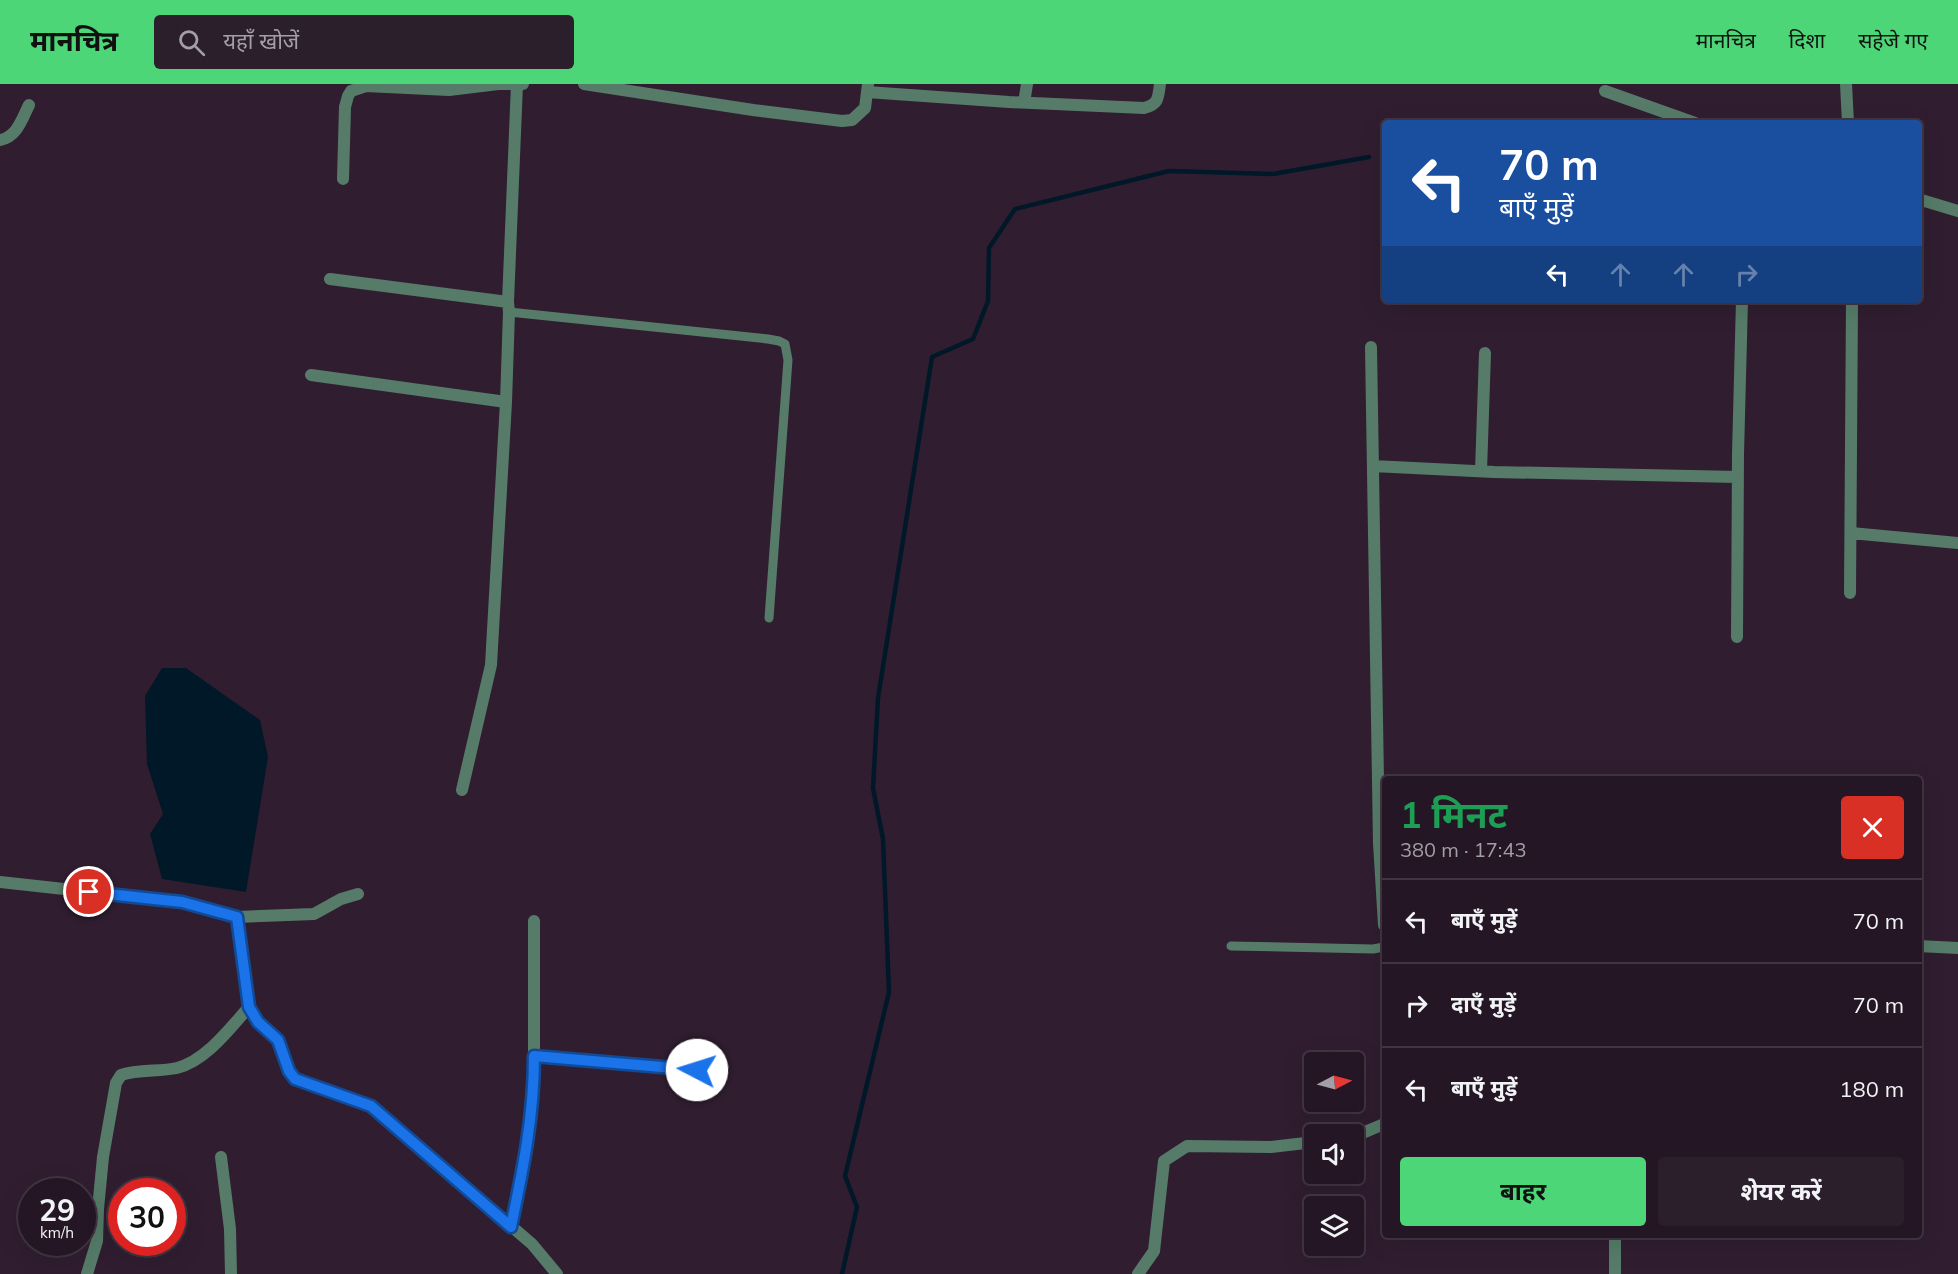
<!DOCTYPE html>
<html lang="hi">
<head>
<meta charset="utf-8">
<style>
	:root { --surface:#241624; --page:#2c1f2c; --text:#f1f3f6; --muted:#a39fa6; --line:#413541; --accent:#4cd677 }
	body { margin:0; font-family:Mulish,"Noto Sans Devanagari",sans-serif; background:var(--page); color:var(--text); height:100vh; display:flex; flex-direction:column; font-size:22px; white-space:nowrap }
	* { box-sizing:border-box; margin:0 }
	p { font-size:20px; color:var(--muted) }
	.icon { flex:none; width:33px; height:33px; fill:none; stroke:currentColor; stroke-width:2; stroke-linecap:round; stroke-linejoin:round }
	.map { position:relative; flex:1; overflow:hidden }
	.details { position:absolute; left:1382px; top:692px; width:540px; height:462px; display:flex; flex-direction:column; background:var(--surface); border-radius:6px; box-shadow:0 6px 24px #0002,0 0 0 2px var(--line) }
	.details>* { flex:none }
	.guide { position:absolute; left:1382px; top:36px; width:540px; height:183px; border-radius:6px; box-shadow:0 6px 24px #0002,0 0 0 2px var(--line); background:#1a4fa0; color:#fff; overflow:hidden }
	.needle { width:39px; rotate:84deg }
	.controls { position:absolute; left:1304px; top:968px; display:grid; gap:12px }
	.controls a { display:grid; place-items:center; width:60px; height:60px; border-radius:6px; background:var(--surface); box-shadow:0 6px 24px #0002,0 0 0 2px var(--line); font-size:30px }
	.speed { position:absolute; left:18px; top:1094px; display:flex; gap:12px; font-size:30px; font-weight:700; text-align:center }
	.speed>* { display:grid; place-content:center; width:78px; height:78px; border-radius:50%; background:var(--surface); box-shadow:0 6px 24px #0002,0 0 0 2px var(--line); line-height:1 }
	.speed small { font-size:15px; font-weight:400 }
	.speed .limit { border:9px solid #d22; background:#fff; color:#111 }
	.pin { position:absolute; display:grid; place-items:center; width:51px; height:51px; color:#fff; margin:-26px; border:3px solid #fff; border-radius:50%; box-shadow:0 2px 6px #0007 }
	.me { position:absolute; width:66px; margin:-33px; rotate:275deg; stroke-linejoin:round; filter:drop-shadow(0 0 4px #0008) }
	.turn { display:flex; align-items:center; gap:21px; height:126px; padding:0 18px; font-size:27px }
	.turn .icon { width:78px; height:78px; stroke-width:2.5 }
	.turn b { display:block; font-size:42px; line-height:51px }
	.lanes { display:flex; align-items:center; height:57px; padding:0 18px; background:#0003; justify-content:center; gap:30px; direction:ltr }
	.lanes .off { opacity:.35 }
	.round { display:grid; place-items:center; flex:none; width:63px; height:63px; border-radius:6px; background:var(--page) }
	.head { display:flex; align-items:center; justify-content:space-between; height:102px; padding:0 18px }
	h1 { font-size:36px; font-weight:700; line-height:45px; color:#1e9e55 }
	.primary-button { display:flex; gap:12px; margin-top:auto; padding:12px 18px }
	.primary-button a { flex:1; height:69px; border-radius:6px; background:var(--accent); color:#111; font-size:24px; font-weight:700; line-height:69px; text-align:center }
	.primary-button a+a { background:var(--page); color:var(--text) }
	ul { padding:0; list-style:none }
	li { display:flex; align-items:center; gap:18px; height:84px; padding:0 18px; border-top:2px solid var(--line) }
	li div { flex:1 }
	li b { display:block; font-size:22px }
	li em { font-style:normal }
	header { display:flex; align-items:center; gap:36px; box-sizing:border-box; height:84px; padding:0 30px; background:var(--accent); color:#111 }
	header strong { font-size:28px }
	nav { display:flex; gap:33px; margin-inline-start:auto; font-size:21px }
	.search { width:420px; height:54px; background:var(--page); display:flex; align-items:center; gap:15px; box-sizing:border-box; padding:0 21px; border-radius:6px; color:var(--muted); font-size:22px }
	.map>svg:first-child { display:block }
	.water { fill:#001828 }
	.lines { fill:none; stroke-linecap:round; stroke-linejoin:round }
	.stream { stroke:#001828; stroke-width:4.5 }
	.lane { stroke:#567c69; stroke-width:9 }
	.street { stroke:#567c69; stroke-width:12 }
	.route-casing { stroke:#114b97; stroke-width:15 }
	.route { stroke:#1a73e8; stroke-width:10 }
</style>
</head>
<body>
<header>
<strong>मानचित्र</strong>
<div class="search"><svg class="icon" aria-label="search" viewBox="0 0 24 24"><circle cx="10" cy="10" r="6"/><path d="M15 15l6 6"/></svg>यहाँ खोजें</div>
<nav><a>मानचित्र</a><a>दिशा</a><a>सहेजे गए</a></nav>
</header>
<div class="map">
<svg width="1958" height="1190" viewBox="0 0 1958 1190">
	<rect width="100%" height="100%" fill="#301e30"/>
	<path class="water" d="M 162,584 L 186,584 L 260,636 L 268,673 L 246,808 L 162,795 L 150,750 L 163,730 L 147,680 L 145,612 Z"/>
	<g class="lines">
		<path class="stream" d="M 842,1190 L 857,1123 L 845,1092 L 889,908 L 883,755 L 873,704 L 878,614 L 932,273 L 973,255 L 988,217 L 989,164 L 1015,125 L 1169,87 L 1273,90 L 1369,73"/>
		<path class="lane" d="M 509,228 L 768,255 L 779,257 L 785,260 L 788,276 L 769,534
			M 1231,862 L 1373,865 L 1384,863"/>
		<path class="street" d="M 584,0 L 753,26 L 842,37 L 852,36 L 865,24 L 868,0
			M 1846,0 L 1848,39
			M 1605,7 L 1695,39
			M 867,8 L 1009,18 L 1144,24 C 1159,20 1158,14 1160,0
			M 1024,19 L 1027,0
			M 0,56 C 17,53 22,35 29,21
			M 343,95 L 345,23 L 348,12 L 351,7 L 366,2 L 449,6 L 498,0 L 523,0
			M 1918,115 L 1958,127
			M 330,195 L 508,218
			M 1371,263 L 1379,759 L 1384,841
			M 311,291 L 506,318
			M 1373,382 L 1494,388 L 1738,393
			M 1481,387 L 1485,269
			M 1851,449 L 1958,459
			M 1850,509 L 1852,216
			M 1737,553 L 1738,370 L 1742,216
			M 462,706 L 491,581 L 506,318 L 509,228 L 508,218 L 517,0
			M 0,798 L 182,818 L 237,833 L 249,923 L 258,938 L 278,956 L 289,988 L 295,995 L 371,1022 L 532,1160 L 557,1190
			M 237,833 L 314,830 L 341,815 L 358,810
			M 1918,862 L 1958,864
			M 534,972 L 697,986
			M 1353,1053 L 1384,1040
			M 221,1073 L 230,1145 L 231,1190
			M 511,1143 L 526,1072 L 534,1001 L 534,837
			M 1615,1150 L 1615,1190
			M 87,1190 L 97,1157 L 98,1125 L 103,1073 L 116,999 L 121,991 C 139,985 159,988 177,984 C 206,977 230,944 249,923
			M 1138,1190 L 1154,1167 L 1164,1077 L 1187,1062 L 1271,1063 L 1314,1058"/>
	</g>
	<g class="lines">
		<g class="route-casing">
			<path id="route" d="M 89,808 L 182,818 L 237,833 L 249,923 L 258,938 L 278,956 L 289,987 L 295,995 L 371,1022 L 511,1143 C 523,1085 534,1032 534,972 L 697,986"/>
		</g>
		<use href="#route" class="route"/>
	</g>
</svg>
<div class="controls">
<a><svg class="needle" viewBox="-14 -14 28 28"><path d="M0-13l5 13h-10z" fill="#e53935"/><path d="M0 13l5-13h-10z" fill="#a39fa6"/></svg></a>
<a><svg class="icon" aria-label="sound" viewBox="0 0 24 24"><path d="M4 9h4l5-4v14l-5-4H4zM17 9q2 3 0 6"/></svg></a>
<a><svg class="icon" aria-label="layers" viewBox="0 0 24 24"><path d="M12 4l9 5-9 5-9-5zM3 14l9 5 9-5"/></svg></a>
</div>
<div class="speed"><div>29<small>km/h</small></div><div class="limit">30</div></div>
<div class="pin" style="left:89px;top:808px;background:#d93025"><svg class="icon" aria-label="arrive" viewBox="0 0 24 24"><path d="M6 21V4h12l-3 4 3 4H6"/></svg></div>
<svg class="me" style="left:697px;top:986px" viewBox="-20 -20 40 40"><circle r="19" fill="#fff"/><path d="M0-13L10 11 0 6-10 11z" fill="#1a73e8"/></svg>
<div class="guide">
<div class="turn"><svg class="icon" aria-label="left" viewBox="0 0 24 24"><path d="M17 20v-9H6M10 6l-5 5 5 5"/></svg><div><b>70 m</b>बाएँ मुड़ें</div></div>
<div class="lanes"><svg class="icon" aria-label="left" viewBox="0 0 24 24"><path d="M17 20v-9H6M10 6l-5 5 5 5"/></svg><svg class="icon off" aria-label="ahead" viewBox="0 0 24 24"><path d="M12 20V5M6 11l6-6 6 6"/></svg><svg class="icon off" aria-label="ahead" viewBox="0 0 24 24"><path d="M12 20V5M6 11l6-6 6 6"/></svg><svg class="icon off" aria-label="right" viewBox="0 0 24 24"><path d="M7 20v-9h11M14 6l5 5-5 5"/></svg></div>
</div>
<section class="details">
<div class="head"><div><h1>1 मिनट</h1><p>380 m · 17:43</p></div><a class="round" style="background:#d93025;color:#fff"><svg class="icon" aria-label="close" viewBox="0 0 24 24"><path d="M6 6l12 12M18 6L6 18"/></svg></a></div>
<ul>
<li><svg class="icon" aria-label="left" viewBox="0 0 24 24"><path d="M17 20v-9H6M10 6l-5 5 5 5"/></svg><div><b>बाएँ मुड़ें</b></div><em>70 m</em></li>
<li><svg class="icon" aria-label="right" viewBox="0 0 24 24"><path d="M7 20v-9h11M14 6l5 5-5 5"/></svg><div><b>दाएँ मुड़ें</b></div><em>70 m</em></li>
<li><svg class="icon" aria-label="left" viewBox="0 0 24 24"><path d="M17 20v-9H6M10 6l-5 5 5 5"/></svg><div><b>बाएँ मुड़ें</b></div><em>180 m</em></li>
</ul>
<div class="primary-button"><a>बाहर</a><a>शेयर करें</a></div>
</section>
</div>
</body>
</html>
